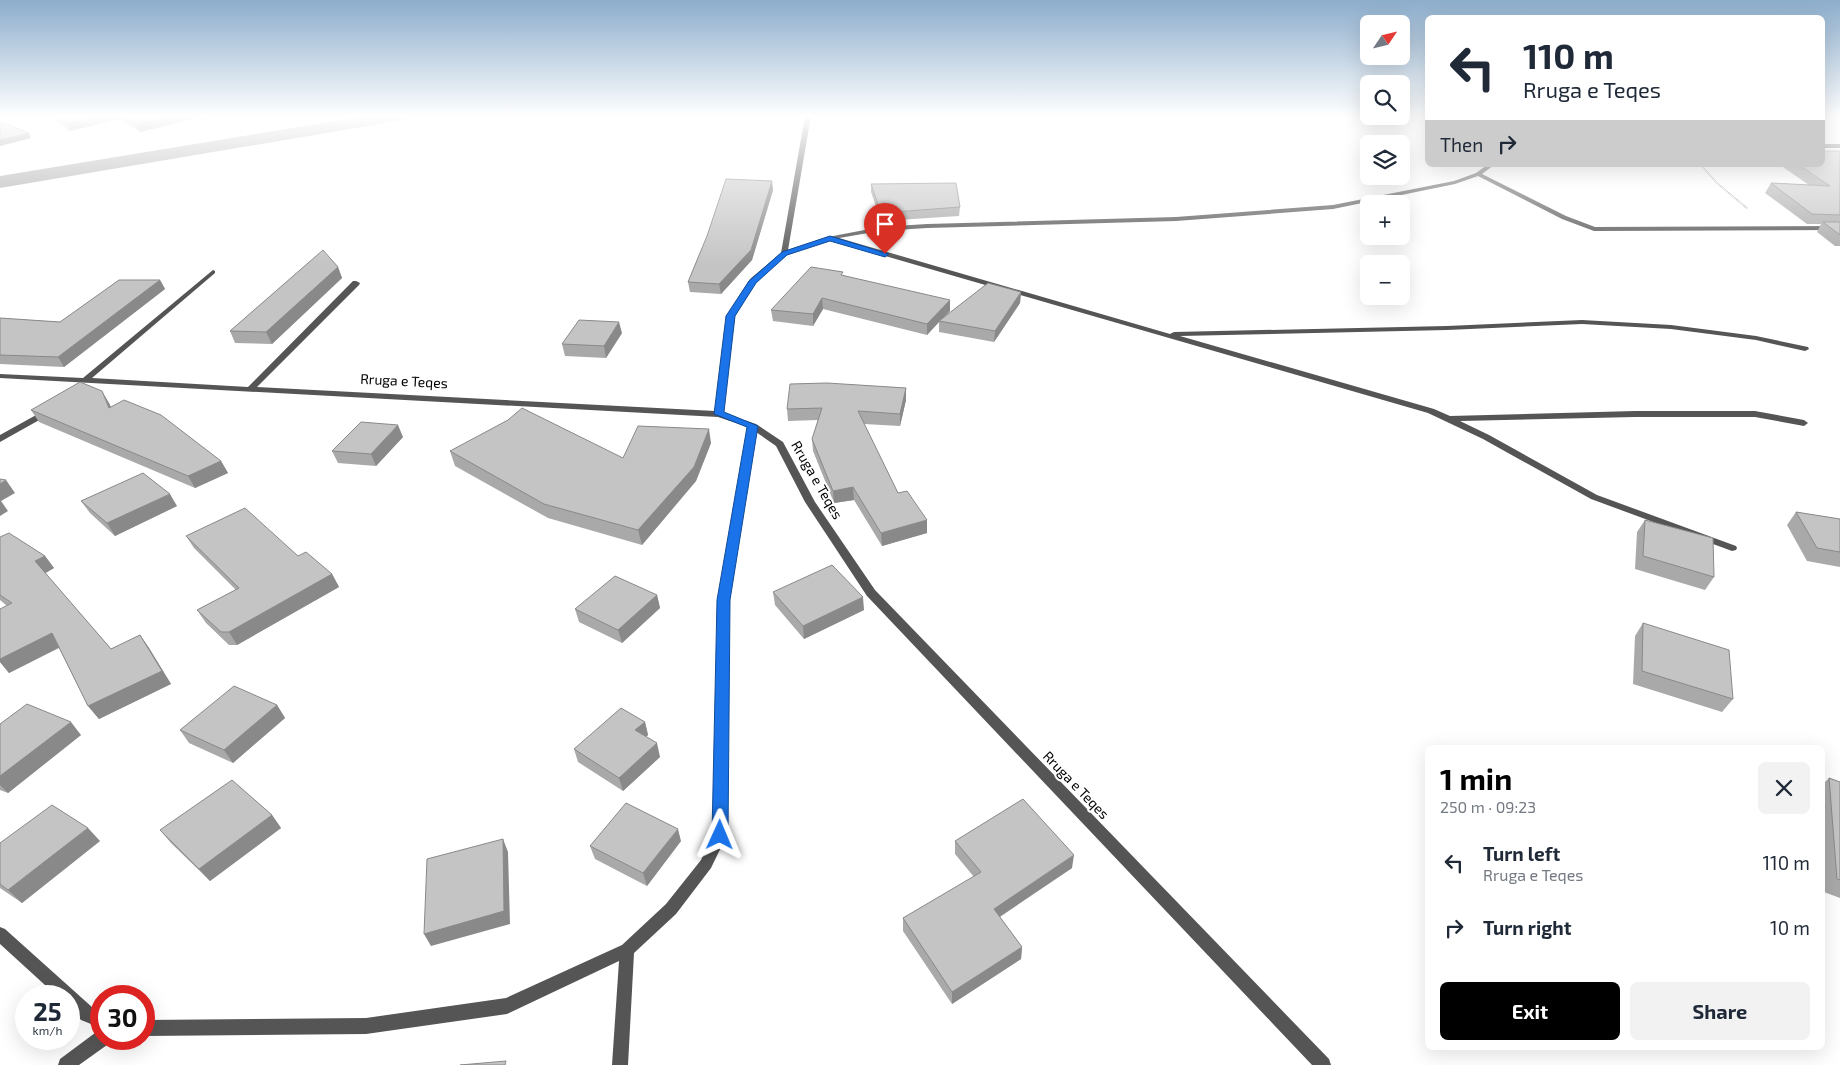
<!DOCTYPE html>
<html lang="en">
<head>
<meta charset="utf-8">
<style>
	:root { --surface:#fff; --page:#f2f2f3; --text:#1f2937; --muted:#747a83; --accent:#000 }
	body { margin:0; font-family:"Exo 2",sans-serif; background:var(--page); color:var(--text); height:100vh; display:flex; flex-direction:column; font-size:19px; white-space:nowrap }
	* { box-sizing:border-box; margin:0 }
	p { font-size:16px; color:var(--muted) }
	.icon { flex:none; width:28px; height:28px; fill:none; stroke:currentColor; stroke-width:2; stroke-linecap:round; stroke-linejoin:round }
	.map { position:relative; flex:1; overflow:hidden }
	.panel { position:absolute; left:1425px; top:745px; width:400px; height:305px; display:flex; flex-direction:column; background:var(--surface); border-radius:8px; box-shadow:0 5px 20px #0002 }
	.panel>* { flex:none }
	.top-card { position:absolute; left:1425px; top:15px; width:400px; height:152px; border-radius:8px; box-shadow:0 5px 20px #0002; background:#fff; color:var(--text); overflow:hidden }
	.needle { width:32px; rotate:55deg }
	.tools { position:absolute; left:1360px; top:15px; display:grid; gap:10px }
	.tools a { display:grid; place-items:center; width:50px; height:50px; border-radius:8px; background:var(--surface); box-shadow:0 5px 20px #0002; font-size:25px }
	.speed { position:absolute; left:15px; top:985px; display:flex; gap:10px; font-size:25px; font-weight:700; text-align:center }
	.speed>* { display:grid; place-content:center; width:65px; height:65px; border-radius:50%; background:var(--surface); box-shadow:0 5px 20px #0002; line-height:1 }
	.speed small { font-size:12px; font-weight:400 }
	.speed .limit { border:8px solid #d22; background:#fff; color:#111 }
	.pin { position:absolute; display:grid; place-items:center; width:42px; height:42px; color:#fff; margin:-51px -21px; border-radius:50% 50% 50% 0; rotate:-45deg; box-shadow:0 0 5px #0007 }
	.pin .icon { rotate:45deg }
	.me { position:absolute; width:55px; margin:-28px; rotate:1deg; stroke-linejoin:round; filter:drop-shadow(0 0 4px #0008) }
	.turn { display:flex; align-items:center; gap:18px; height:105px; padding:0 15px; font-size:22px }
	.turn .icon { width:65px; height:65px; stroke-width:2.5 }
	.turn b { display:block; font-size:35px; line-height:42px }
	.then { display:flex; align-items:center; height:48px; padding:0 15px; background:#0003; gap:10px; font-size:19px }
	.round { display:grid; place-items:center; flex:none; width:52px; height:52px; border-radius:8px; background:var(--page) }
	.summary { display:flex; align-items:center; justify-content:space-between; height:85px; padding:0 15px }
	h1 { font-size:30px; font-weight:700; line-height:38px; color:var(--accent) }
	.primary-button { display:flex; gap:10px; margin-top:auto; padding:10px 15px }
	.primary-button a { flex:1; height:58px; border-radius:8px; background:var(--accent); color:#fff; font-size:20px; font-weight:700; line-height:58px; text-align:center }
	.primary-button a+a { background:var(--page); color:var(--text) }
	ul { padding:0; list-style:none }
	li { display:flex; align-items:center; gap:15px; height:65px; padding:0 15px }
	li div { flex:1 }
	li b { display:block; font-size:19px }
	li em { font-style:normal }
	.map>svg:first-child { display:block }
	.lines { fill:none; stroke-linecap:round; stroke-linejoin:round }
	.canal { fill:#a3a3a3; fill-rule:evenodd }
	.path { stroke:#777; stroke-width:2; stroke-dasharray:0.5 1; stroke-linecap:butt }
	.street { fill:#555; fill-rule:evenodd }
	.wall { fill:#a9a9a9 }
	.shaded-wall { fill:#898989 }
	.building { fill:#c4c4c4; stroke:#898989 }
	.route { fill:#1a73e8; stroke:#114b97 }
	.labels { text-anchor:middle; stroke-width:4; stroke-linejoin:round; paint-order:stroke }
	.street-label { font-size:14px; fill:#000; stroke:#fff }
</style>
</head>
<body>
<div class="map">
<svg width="1840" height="1065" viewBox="0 0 1840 1065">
	<rect width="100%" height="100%" fill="#fff"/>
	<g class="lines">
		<path class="canal" d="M 365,116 L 406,116 L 403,120 L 397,121 L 0,188 L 0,176 Z"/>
		<path class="path" d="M 1701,165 L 1717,183 L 1748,209"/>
		<path class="street" d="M 805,116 L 811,116 L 788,250 L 828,237 L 880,227 L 927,224 L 1176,217 L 1333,205 L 1454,181 L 1476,173 L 1487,165 L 1494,165 L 1482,174 L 1566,216 L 1595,227 L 1840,226 L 1840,230 L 1594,231 L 1562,219 L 1478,176 L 1455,184 L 1333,209 L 1176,221 L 927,228 L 880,231 L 839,238 L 1170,334 L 1174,332 L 1447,326 L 1582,320 L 1671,325 L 1756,336 L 1808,347 L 1809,349 L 1805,351 L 1756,340 L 1671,329 L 1582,324 L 1447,330 L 1180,336 L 1434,409 L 1450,416 L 1635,411 L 1755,411 L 1804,420 L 1808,423 L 1804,426 L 1755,417 L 1635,417 L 1460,421 L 1489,435 L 1597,495 L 1736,546 L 1737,548 L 1736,550 L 1732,551 L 1591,499 L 1483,439 L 1428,413 L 830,240 L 786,255 L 756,282 L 735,316 L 723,413 L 756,424 L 783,442 L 815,502 L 875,590 L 1329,1059 L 1331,1065 L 1312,1065 L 867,596 L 805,502 L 776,446 L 756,432 L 728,600 L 727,835 L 711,868 L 676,914 L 634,953 L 628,1065 L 612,1065 L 619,961 L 507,1014 L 366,1034 L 144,1036 L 144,1020 L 366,1018 L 506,998 L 622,945 L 666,904 L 701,860 L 713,835 L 718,600 L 748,427 L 718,417 L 0,378 L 0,374 L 83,378 L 213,270 L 215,271 L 215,273 L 92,378 L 248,387 L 353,281 L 356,281 L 360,283 L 359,285 L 257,387 L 715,411 L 727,316 L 750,279 L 781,253 Z
			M 1822,144 L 1840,144 L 1840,148 L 1822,148 Z
			M 47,409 L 51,412 L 50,414 L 0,442 L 0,435 Z
			M 0,927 L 5,929 L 93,1008 L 101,1012 L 101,1028 L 81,1020 L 69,1007 L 69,996 L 57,996 L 0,944 Z
			M 101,1031 L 101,1039 L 109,1039 L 107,1045 L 79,1065 L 58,1065 L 60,1059 L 95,1033 Z"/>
	</g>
	<path class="wall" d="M 50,116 L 225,116 L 202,120 L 200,117 L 140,132 L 119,119 L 70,131 Z
		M 1840,151 L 1840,246 L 1835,246 L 1817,232 L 1821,224 L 1807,224 L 1765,193 L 1771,183 L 1809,185 L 1780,165 L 1822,165 Z
		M 871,184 L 960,207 L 959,216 L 881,221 L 871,192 Z
		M 773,190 L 752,260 L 721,294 L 690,292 L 688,282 Z
		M 338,267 L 342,278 L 272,344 L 235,343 L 230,331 Z
		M 843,275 L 950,311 L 944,317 L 1021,292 L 1020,303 L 994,342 L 939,332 L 939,322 L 927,335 L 823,309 L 813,326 L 773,321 L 771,310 Z
		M 160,280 L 165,289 L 64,367 L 0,364 L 0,318 L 60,322 Z
		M 622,333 L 606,358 L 565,356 L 562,344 Z
		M 906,388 L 906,400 L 900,426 L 864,424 L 898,493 L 927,520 L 927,533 L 882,546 L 854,500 L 834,503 L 813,451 L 812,439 L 818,420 L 788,421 L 787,409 Z
		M 109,403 L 111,407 L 221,461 L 228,473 L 195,488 L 39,422 L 31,410 Z
		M 403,437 L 376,466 L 338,463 L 332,451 Z
		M 711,443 L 696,481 L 642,545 L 548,518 L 455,466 L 450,451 L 623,458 Z
		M 81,501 L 177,506 L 115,536 L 90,513 Z
		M 1796,512 L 1840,519 L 1840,567 L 1807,561 L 1787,525 Z
		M 1645,520 L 1714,577 L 1705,590 L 1635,569 L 1637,532 Z
		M 186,536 L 298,556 L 332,574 L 339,587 L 237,645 L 229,645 L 206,623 L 197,610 L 236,590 L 194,548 Z
		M 0,537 L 45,556 L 54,568 L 45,573 L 111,649 L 140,635 L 149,648 L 171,684 L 99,719 L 88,706 L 59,648 L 9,673 L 0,662 L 0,609 L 7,606 L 0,600 Z
		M 773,592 L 864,610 L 804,639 L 775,605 Z
		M 657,595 L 660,608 L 622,643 L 579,622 L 575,609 Z
		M 1643,623 L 1733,699 L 1722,712 L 1633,684 L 1635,636 Z
		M 277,705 L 285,718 L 233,763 L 189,743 L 180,730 Z
		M 645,722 L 648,735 L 646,737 L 660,757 L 623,791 L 578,762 L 574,749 Z
		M 0,724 L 81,735 L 8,793 L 0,790 Z
		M 1829,778 L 1840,782 L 1840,898 L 1824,892 L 1822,875 L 1822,785 Z
		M 272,815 L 281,828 L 210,881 L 171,843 L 160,830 Z
		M 100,841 L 22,903 L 0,888 L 0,843 Z
		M 681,841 L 647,886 L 595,859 L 590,846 Z
		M 955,841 L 1072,868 L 1000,917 L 1022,947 L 1021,959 L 952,1004 L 903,931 L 903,918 L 974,877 L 955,854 Z"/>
	<path class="shaded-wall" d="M 98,116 L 117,116 L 119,119 L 70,131 L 67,123 Z
		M 172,116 L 200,116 L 200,117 L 140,132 L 136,124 Z
		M 200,116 L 225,116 L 202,120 Z
		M 29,133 L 31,138 L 0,146 L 0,140 Z
		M 772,181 L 773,190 L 752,260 L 721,294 L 719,284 Z
		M 338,267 L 342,278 L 272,344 L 266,332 Z
		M 160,280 L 165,289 L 64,367 L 58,357 Z
		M 1021,292 L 1020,303 L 994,342 L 995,331 Z
		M 822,298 L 823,309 L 813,326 L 813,314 Z
		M 950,300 L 950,311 L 940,321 L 939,321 L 939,322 L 927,335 L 927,324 Z
		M 619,322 L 622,333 L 606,358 L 604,346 Z
		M 906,388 L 906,400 L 900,426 L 900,414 Z
		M 102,391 L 109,403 L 116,420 L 109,408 Z
		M 398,425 L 403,437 L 376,466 L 371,454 Z
		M 709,429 L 711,443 L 696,481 L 642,545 L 638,530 Z
		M 221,461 L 228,473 L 195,488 L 188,476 Z
		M 6,480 L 15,493 L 1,501 L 8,511 L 0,516 L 0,484 Z
		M 853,487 L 854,500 L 834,503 L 833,491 Z
		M 170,494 L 177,506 L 115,536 L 107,523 Z
		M 927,520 L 927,533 L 882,546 L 881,533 Z
		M 45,556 L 54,568 L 44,574 L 35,561 Z
		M 332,574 L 339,587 L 237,645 L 229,632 Z
		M 657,595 L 660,608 L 622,643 L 618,630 Z
		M 863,597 L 864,610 L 804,639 L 803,626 Z
		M 52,633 L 62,646 L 9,673 L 0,662 L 0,659 Z
		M 140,635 L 149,648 L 171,684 L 99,719 L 88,706 Z
		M 277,705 L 285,718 L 233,763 L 224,750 Z
		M 71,722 L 81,735 L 8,793 L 0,785 L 0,776 Z
		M 645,722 L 648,735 L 639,743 L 635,730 Z
		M 657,743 L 660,757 L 623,791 L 619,778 Z
		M 272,815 L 281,828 L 210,881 L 199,869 Z
		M 88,828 L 100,841 L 22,903 L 8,890 Z
		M 678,829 L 681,841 L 647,886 L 643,873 Z
		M 503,839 L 508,852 L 510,924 L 431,946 L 424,934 Z
		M 1074,855 L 1072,868 L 993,921 L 994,909 Z
		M 1022,947 L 1021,959 L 952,1004 L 952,992 Z"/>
	<path class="building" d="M 56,116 L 98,116 L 67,123 Z
		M 122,116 L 172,116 L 136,124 Z
		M 0,121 L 29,133 L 0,140 Z
		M 1822,151 L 1840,151 L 1840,215 L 1812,214 L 1771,183 L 1830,186 L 1799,165 L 1822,165 Z
		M 726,179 L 772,181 L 751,250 L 719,284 L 688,282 L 707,236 Z
		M 956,183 L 960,207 L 881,213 L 871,184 Z
		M 1823,222 L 1840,222 L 1840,235 Z
		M 323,250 L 338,267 L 266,332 L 230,331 Z
		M 811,267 L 843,272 L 841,275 L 950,300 L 927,324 L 822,298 L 813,314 L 771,310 Z
		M 119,280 L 160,280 L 58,357 L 0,355 L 0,318 L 60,322 Z
		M 988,283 L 1021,292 L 995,331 L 939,321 Z
		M 579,320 L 619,322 L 604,346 L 562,344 Z
		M 80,382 L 102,391 L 109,408 L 124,400 L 161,415 L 221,461 L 188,476 L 31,410 Z
		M 827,383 L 906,388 L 900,414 L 858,411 L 898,493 L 907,491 L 927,520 L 881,533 L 853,487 L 833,491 L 812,439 L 822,408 L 787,409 L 790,384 Z
		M 522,408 L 623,458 L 638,426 L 709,429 L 694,467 L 638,530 L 544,504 L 450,451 L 508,420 Z
		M 361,422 L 398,425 L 371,454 L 332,451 Z
		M 143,473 L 170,494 L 107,523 L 81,501 Z
		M 0,479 L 6,480 L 0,484 Z
		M 245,508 L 298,556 L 306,552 L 332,574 L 229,632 L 221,632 L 197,610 L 239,588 L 186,536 Z
		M 1796,512 L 1840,519 L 1840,552 L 1817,548 Z
		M 1645,520 L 1713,538 L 1714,577 L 1643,556 Z
		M 9,533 L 45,556 L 35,561 L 111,649 L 140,635 L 162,671 L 88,706 L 52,633 L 0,659 L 0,609 L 12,603 L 0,595 L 0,537 Z
		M 832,565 L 863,597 L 803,626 L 773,592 Z
		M 615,576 L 657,595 L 618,630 L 575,609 Z
		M 1643,623 L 1729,650 L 1733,699 L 1642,671 Z
		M 234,686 L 277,705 L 224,750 L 180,730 Z
		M 27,704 L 71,722 L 0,776 L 0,724 Z
		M 621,708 L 645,722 L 635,730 L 657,743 L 619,778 L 574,749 Z
		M 1829,778 L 1840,782 L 1840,880 L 1837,879 Z
		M 232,780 L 272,815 L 199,869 L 160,830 Z
		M 1023,799 L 1074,855 L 994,909 L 1022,947 L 952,992 L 903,918 L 981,872 L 955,841 Z
		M 626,803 L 678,829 L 643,873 L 590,846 Z
		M 52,805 L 88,828 L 8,890 L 0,884 L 0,843 Z
		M 503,839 L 504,911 L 424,934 L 427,859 Z
		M 506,1061 L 505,1065 L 460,1065 Z"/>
	<linearGradient id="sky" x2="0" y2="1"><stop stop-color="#8cadcc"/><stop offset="0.44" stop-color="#fff"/><stop offset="1" stop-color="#fff" stop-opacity="0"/></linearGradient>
	<rect width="1840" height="265" fill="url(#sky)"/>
	<path class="route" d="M 830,236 L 889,254 L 885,257 L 830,241 L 787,255 L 756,283 L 735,316 L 724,412 L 758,426 L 730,600 L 728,835 L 725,840 L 720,842 L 714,840 L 712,835 L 717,600 L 747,427 L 714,414 L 726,316 L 749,281 L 782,252 Z"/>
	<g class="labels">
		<g class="street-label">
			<text transform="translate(404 381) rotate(3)" y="5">Rruga e Teqes</text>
			<text transform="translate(817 480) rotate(60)" y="5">Rruga e Teqes</text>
			<text transform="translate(1076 785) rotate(46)" y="5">Rruga e Teqes</text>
		</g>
	</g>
</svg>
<div class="tools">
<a><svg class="needle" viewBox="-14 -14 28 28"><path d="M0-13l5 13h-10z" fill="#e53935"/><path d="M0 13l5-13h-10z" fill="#747a83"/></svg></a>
<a><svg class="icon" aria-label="search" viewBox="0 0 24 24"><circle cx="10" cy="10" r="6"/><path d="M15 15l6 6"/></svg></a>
<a><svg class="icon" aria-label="layers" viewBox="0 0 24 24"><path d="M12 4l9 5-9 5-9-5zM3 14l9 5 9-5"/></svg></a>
<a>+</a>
<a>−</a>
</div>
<div class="speed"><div>25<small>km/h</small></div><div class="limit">30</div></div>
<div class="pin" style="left:885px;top:254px;background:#d93025"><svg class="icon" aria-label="arrive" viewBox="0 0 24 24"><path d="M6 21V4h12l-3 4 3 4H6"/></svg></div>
<svg class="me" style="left:720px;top:835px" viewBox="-20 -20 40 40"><path d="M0-17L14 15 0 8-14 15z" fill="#1a73e8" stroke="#fff" stroke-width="4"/></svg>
<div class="top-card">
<div class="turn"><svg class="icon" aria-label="left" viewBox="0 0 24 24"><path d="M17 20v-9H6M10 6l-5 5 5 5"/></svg><div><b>110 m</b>Rruga e Teqes</div></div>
<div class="then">Then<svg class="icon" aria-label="right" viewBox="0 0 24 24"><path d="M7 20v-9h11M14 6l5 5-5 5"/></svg></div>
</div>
<section class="panel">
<div class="summary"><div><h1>1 min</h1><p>250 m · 09:23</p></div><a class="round"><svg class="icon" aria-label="close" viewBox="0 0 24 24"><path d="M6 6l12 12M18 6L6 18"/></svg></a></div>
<ul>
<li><svg class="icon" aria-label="left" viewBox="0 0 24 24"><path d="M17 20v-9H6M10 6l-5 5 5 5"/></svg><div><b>Turn left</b><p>Rruga e Teqes</p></div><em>110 m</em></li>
<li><svg class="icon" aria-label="right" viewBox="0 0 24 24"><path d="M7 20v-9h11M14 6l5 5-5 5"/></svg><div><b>Turn right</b></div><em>10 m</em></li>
</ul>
<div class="primary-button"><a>Exit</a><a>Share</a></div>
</section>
</div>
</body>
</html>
